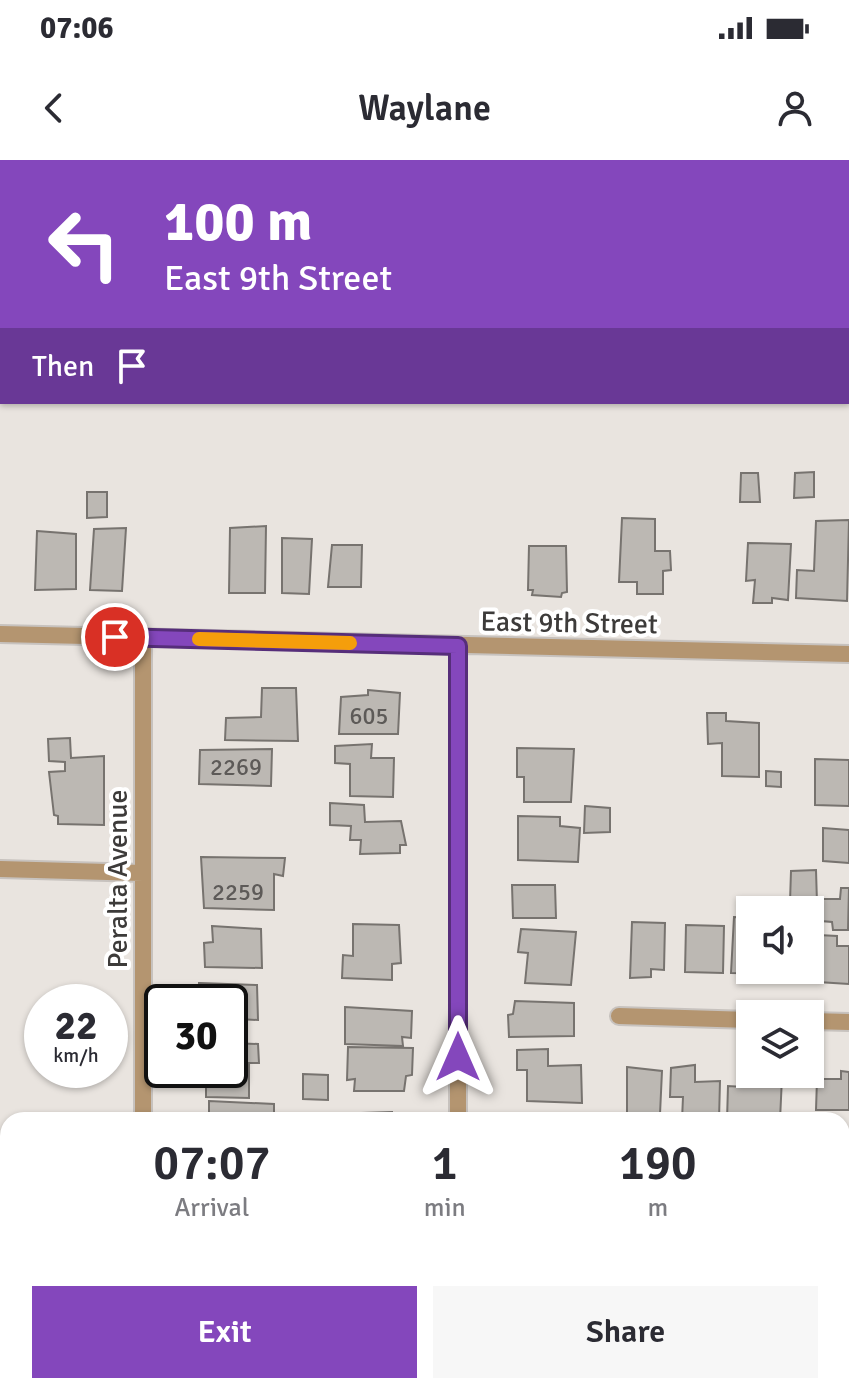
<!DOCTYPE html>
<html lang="en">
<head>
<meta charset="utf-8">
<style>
	:root { --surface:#fff; --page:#f7f7f7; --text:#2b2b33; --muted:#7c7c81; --accent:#8447bc }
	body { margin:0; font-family:Signika,sans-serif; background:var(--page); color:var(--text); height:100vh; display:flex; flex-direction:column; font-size:30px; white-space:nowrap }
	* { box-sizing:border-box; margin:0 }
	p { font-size:26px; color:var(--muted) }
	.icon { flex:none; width:44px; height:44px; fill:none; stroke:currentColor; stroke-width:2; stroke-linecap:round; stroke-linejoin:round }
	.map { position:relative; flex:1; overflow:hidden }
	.sheet { position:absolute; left:0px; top:952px; width:850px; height:282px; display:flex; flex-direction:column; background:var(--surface); border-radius:24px 24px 0 0; box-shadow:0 2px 6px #0004 }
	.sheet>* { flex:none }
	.hud { position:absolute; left:0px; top:0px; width:850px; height:244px; box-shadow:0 2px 6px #0004; background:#8447bc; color:#fff; overflow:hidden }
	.tools { position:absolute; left:736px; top:736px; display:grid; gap:16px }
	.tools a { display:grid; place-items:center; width:88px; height:88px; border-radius:0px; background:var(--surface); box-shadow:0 2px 6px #0004; font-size:40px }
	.speed { position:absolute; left:24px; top:824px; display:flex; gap:16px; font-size:40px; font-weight:700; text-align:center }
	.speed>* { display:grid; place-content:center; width:104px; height:104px; border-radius:50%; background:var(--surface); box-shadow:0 2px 6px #0004; line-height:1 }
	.speed small { font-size:20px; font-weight:400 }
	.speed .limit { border:4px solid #111; border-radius:12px; background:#fff; color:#111 }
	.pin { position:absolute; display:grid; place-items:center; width:68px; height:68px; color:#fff; margin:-34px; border:4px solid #fff; border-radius:50%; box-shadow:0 2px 8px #0007 }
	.me { position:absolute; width:88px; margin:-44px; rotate:0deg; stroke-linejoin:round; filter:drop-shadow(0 0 6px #0008) }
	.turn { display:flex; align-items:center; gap:28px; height:168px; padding:0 32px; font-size:36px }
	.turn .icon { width:104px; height:104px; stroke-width:2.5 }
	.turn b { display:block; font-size:56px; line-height:68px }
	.then { display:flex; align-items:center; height:76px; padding:0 32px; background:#0003; gap:16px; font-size:30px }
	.eta { display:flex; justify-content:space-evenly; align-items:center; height:136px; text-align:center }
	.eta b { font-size:48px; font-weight:600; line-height:56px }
	.button { display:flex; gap:16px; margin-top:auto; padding:16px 32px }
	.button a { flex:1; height:92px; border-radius:0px; background:var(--accent); color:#fff; font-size:32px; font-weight:600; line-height:92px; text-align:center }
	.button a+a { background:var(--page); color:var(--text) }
	.status { display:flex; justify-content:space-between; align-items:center; height:56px; padding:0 40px; background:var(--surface); direction:ltr }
	.status svg { height:22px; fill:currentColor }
	header { display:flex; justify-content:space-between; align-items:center; height:104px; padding:0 32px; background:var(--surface); font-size:36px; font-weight:600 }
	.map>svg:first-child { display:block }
	.building { fill:#bcb8b3; stroke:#77736f; stroke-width:2 }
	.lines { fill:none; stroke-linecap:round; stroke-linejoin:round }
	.lane-casing { stroke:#c7c2be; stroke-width:20 }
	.street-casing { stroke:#c7c2be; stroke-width:20 }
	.lane { stroke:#b49570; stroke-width:16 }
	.street { stroke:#b49570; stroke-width:16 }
	.route-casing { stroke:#562e7a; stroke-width:20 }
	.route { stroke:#8447bc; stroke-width:14 }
	.slow { stroke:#f59e0b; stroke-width:14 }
	.labels { text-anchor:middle; stroke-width:8; stroke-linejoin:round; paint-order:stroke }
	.number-label { font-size:24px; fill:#5d5a58 }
	.street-label { font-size:28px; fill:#3d3b3a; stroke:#fff }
</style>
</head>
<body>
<div class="status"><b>07:06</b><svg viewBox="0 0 49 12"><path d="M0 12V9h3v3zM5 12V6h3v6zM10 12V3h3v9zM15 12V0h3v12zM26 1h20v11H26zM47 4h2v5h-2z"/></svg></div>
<header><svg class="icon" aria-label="back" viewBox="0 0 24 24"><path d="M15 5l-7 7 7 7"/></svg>Waylane<svg class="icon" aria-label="person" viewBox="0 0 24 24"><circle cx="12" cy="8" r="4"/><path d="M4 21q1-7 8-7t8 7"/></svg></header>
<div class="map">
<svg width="849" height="1233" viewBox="0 0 849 1233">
	<rect width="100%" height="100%" fill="#e9e4df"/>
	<path class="building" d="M 83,0 L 114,0 L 119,2 L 82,2 Z
		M 814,312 L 814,337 L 794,338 L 795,313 Z
		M 741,313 L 758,313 L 760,342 L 740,342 Z
		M 87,332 L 107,332 L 107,357 L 87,358 Z
		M 622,358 L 655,359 L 655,391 L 670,391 L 671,410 L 663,411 L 663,434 L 637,434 L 637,422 L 619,422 Z
		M 849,360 L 847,441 L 796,438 L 797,410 L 814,411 L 816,361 Z
		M 266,366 L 265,433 L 229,433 L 230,368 Z
		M 126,368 L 122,431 L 90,430 L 94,369 Z
		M 37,371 L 76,374 L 76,429 L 35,430 Z
		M 282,378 L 312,379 L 309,434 L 282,433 Z
		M 748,383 L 791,384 L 788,440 L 772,438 L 772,443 L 753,443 L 755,420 L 746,421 Z
		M 332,385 L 362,385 L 361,427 L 328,427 Z
		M 529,386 L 566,386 L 567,432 L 562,433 L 561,437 L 532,435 L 533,430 L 528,430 Z
		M 262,528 L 296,528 L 298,581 L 225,580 L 226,558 L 261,557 Z
		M 368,530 L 400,533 L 398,574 L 339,574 L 341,537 L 368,535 Z
		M 707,553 L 726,553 L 726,561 L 759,563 L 759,617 L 722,616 L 722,583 L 708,584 Z
		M 70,578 L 71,598 L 104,596 L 104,665 L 58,664 L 58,656 L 54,655 L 49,612 L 65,611 L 65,602 L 49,601 L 48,579 Z
		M 372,584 L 371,598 L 394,598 L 393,637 L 350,636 L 350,604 L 335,603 L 335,586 Z
		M 517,588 L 574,589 L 571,642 L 524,642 L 524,617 L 517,617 Z
		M 272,589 L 271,626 L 199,624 L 200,590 Z
		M 815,599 L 849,600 L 849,646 L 815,645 Z
		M 766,611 L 781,612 L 781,627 L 766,626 Z
		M 330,643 L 364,645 L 365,662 L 401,661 L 406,685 L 400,685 L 400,693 L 360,694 L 361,680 L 350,680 L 351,666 L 330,665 Z
		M 585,646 L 610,648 L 610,672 L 584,673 Z
		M 518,656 L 560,657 L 560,666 L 580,668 L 578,702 L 518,700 Z
		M 823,668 L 849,670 L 849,703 L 823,701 Z
		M 201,697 L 285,698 L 283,716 L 274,714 L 274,750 L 204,748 Z
		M 816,710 L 817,743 L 790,742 L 791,711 Z
		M 512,725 L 555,725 L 556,758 L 513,758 Z
		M 841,728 L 849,728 L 848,770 L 833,770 L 832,762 L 821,761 L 821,739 L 840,739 Z
		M 734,757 L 750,758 L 750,810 L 784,810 L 784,814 L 731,813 Z
		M 632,762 L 665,763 L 664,810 L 651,809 L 651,817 L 630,818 Z
		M 353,764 L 399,765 L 401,803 L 392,804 L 392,820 L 342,818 L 343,795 L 353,796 Z
		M 686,765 L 724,766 L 723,813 L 685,812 Z
		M 212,766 L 261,769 L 262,808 L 205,807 L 204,783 L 213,782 Z
		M 521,769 L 576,772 L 571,825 L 525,823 L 528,793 L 518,792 Z
		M 818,775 L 837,776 L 837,786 L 849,786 L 849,824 L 818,822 Z
		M 199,823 L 257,825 L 258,860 L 239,859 L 241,875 L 230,875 L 230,842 L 199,842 Z
		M 515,841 L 574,843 L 574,876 L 509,877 L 508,855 L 513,854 Z
		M 345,847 L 412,851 L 411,878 L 402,877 L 403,886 L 345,884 Z
		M 230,883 L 258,884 L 259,903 L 249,903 L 249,938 L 206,937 L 206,910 L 230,910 Z
		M 348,887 L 413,888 L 412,915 L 406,916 L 404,931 L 354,931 L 355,919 L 347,920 Z
		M 548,889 L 548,906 L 581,905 L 582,943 L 527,941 L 527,910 L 517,910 L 517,890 Z
		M 695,905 L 695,922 L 720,921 L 719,960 L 682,960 L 683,937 L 670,937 L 671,908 Z
		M 627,907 L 662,911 L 660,954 L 627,953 Z
		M 841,911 L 849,912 L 849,950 L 816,950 L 817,919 L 841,919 Z
		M 303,914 L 328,915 L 328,940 L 303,939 Z
		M 752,914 L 782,917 L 780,960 L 727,960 L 728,926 L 745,927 L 746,916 Z
		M 209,941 L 274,944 L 274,960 L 209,960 Z
		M 392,952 L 392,960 L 361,960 L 362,953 Z
		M 518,955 L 570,955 L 570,960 L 518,960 Z
		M 842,975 L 849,975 L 849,1012 L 842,1012 Z
		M 842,1036 L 849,1036 L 849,1070 L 842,1070 Z
		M 842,1081 L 849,1082 L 849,1133 L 848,1119 L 842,1119 Z
		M 0,1129 L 4,1129 L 7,1163 L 0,1164 Z
		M 844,1155 L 849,1155 L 849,1194 L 842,1194 Z
		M 2,1184 L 8,1184 L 8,1198 L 3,1198 Z
		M 19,1226 L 91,1226 L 91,1233 L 18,1233 Z"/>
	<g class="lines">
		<g class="lane-casing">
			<path id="lane" d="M 750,0 L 757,2
				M 486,2 L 487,0
				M 848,19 L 849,19"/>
		</g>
		<g class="street-casing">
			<path id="street" d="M 0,474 L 849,494
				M 458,486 L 458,960
				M 0,709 L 143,713
				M 619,856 L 750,860
				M 810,861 L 849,862
				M 143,960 L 143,477
				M 0,1023 L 8,1023
				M 144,1226 L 144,1233
				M 458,1226 L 458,1233
				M 637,1226 L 849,1231"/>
		</g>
		<use href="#lane" class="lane"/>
		<use href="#street" class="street"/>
	</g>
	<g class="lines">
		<g class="route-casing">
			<path id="route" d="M 115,477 L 458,486 L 458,897"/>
		</g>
		<use href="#route" class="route"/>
		<path class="slow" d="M 199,479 L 350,483"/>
	</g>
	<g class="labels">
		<g class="number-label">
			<text x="369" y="564">605</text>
			<text x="236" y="615">2269</text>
			<text x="238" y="740">2259</text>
		</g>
		<g class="street-label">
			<text transform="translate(569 462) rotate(1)" y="10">East 9th Street</text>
			<text transform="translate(117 719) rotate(-90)" y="10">Peralta Avenue</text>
		</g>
	</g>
</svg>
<div class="tools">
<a><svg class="icon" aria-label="sound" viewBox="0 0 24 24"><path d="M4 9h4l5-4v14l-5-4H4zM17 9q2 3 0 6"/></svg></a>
<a><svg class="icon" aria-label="layers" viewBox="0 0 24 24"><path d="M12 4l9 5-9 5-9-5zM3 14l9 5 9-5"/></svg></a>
</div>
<div class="speed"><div>22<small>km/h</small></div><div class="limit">30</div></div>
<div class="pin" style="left:115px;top:477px;background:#d93025"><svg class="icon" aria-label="arrive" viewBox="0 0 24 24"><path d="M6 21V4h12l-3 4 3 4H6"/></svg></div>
<svg class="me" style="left:458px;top:897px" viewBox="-20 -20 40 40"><path d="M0-17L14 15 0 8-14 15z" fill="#8447bc" stroke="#fff" stroke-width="4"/></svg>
<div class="hud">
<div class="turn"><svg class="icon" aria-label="left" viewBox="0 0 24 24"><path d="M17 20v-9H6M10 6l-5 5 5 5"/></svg><div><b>100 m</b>East 9th Street</div></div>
<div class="then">Then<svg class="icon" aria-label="arrive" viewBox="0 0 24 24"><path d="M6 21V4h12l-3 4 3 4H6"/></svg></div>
</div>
<section class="sheet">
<div class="eta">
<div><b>07:07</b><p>Arrival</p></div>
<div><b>1</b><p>min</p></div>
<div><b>190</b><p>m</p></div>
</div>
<div class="button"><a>Exit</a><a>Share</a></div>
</section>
</div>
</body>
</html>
